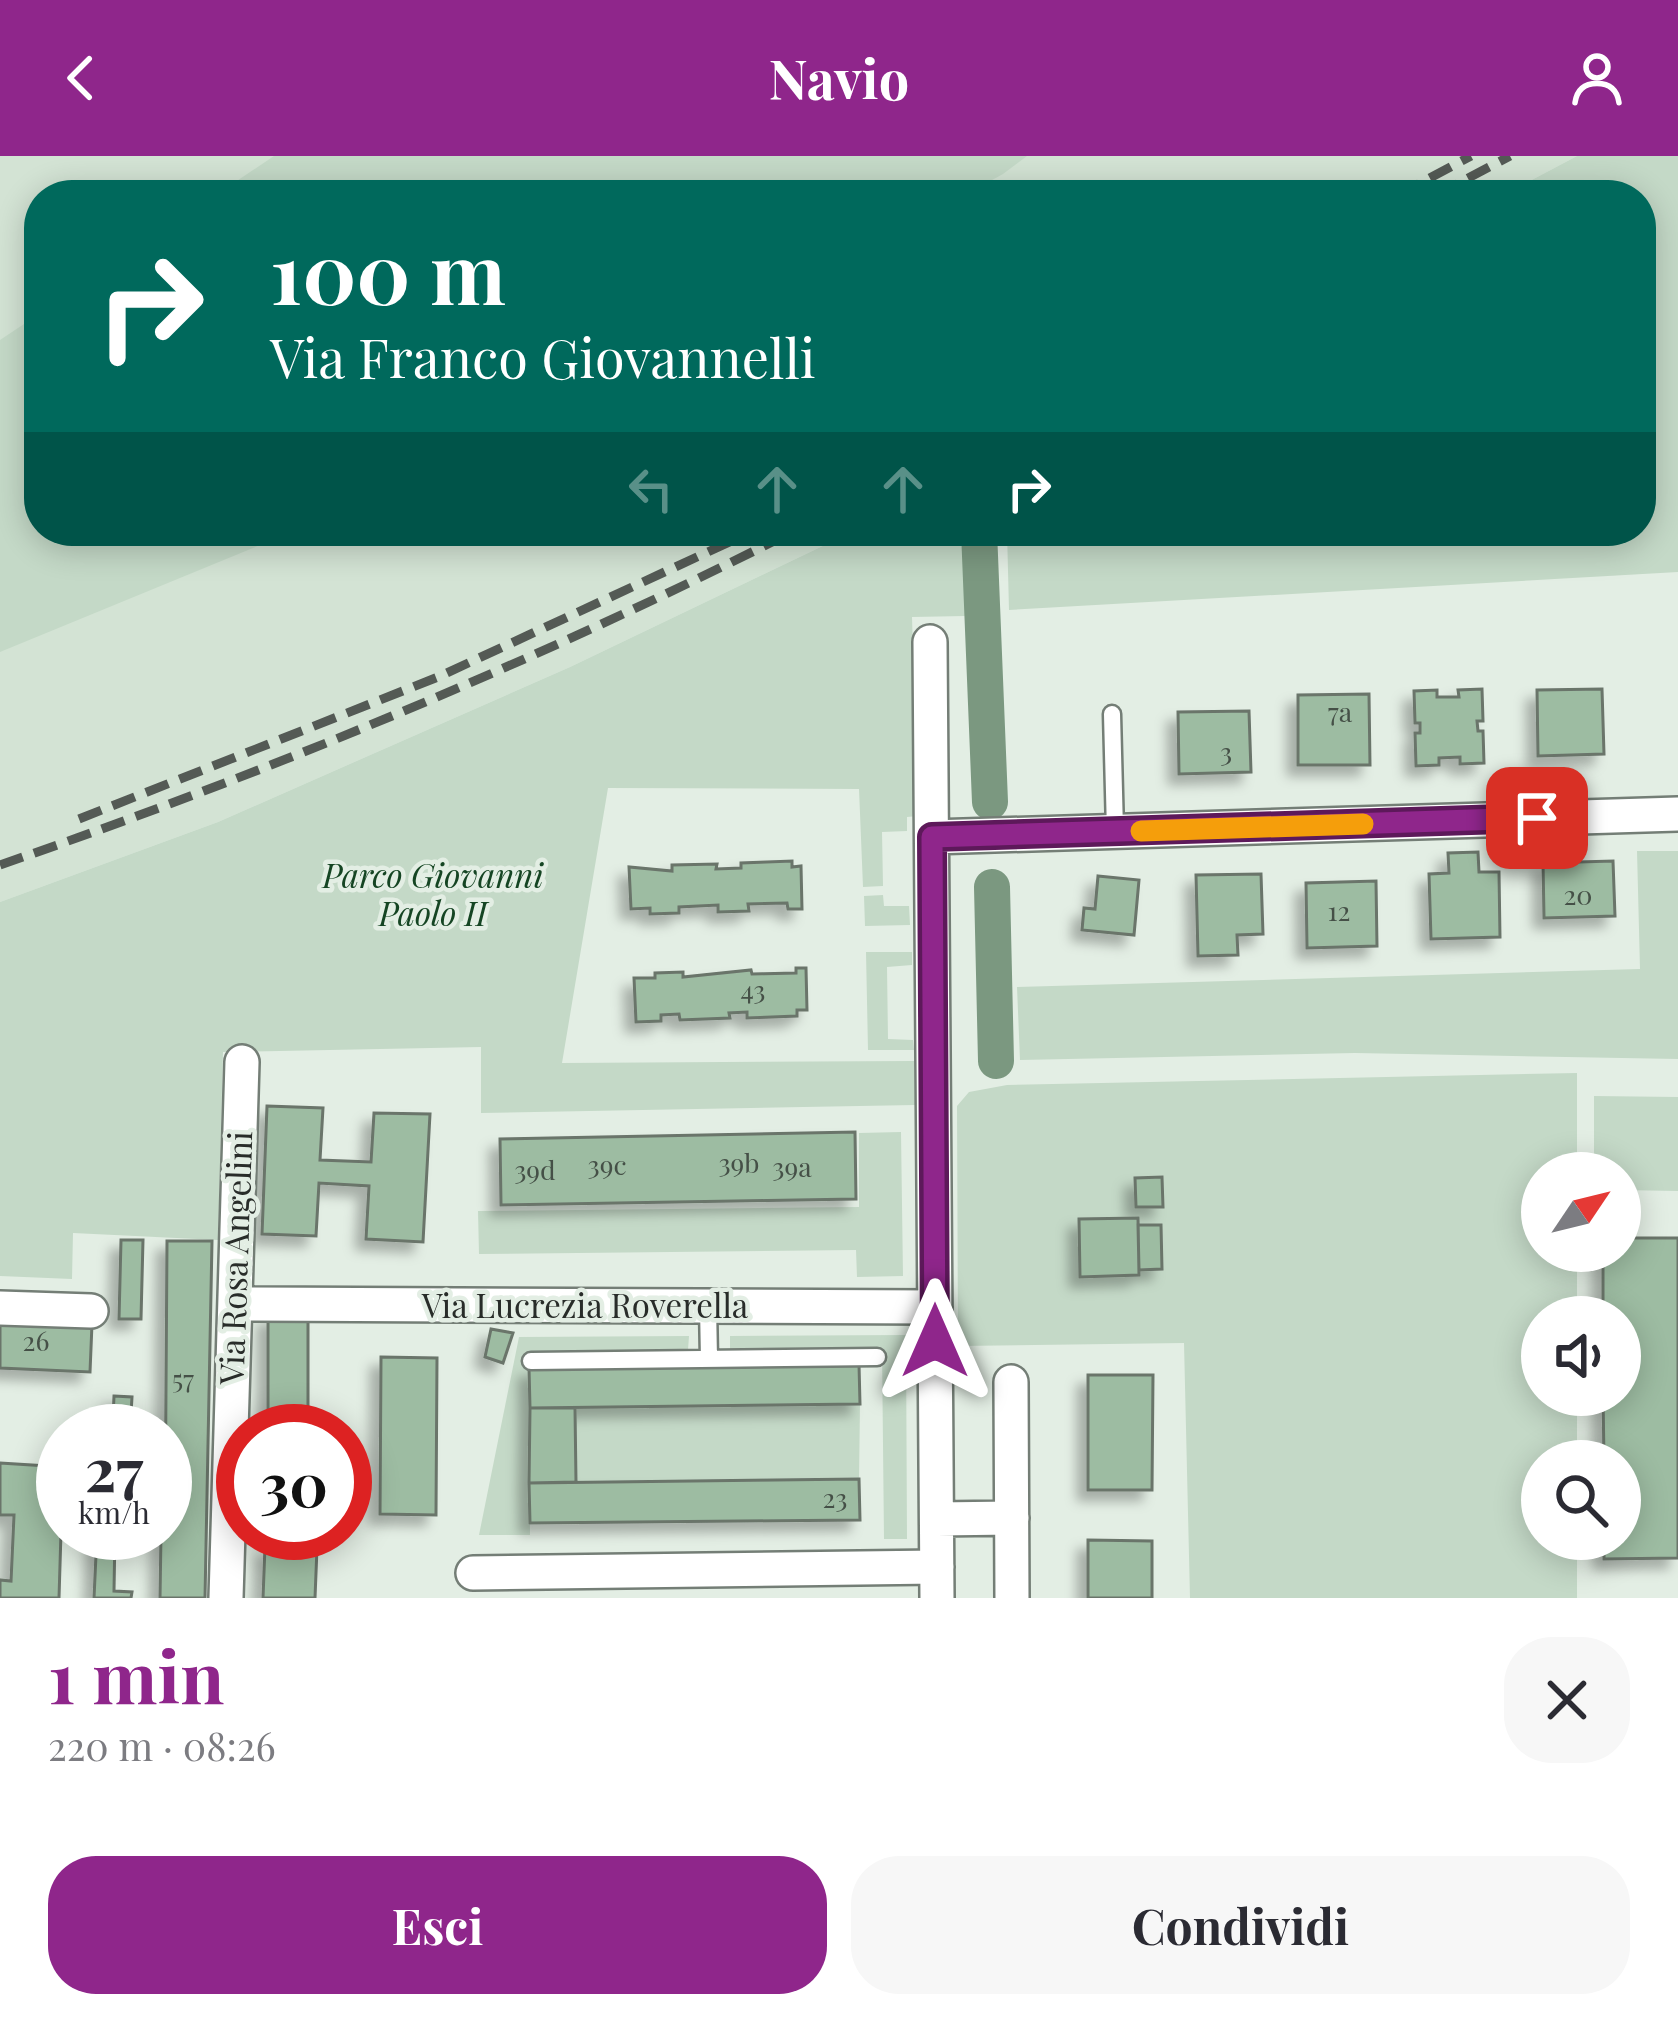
<!DOCTYPE html>
<html lang="it">
<head>
<meta charset="utf-8">
<style>
	:root { --surface:#fff; --page:#f7f7f7; --text:#2b2b33; --muted:#7c7c81; --accent:#8f268b }
	body { margin:0; font-family:"Playfair Display",serif; background:var(--page); color:var(--text); height:100vh; display:flex; flex-direction:column; font-size:45px; white-space:nowrap }
	* { box-sizing:border-box; margin:0 }
	p { font-size:39px; color:var(--muted) }
	.icon { flex:none; width:66px; height:66px; fill:none; stroke:currentColor; stroke-width:2; stroke-linecap:round; stroke-linejoin:round }
	.map { position:relative; height:1442px; overflow:hidden }
	.panel { display:flex; flex-direction:column; background:var(--surface); flex:1 }
	.panel>* { flex:none }
	.guide { position:absolute; left:24px; top:24px; width:1632px; height:366px; border-radius:48px; box-shadow:0 6px 30px #0003; background:#00695c; color:#fff; overflow:hidden }
	.needle { width:78px; rotate:55deg }
	.tools { position:absolute; left:1521px; top:996px; display:grid; gap:24px }
	.tools a { display:grid; place-items:center; width:120px; height:120px; border-radius:50%; background:var(--surface); box-shadow:0 6px 30px #0003; font-size:60px }
	.speed { position:absolute; left:36px; top:1248px; display:flex; gap:24px; font-size:60px; font-weight:700; text-align:center }
	.speed>* { display:grid; place-content:center; width:156px; height:156px; border-radius:50%; background:var(--surface); box-shadow:0 6px 30px #0003; line-height:1 }
	.speed small { font-size:30px; font-weight:400 }
	.speed .limit { border:18px solid #d22; background:#fff; color:#111 }
	.pin { position:absolute; display:grid; place-items:center; width:102px; height:102px; color:#fff; margin:-51px; border-radius:24px; box-shadow:0 6px 18px #0006 }
	.me { position:absolute; width:132px; margin:-66px; rotate:0deg; stroke-linejoin:round; filter:drop-shadow(0 0 9px #0008) }
	.turn { display:flex; align-items:center; gap:42px; height:252px; padding:0 48px; font-size:54px }
	.turn .icon { width:156px; height:156px; stroke-width:2.5 }
	.turn b { display:block; font-size:84px; line-height:102px }
	.lanes { display:flex; align-items:center; height:114px; padding:0 48px; background:#0003; justify-content:center; gap:60px; direction:ltr }
	.lanes .off { opacity:.35 }
	.round { display:grid; place-items:center; flex:none; width:126px; height:126px; border-radius:48px; background:var(--page) }
	.summary { display:flex; align-items:center; justify-content:space-between; height:204px; padding:0 48px }
	h1 { font-size:72px; font-weight:700; line-height:90px; color:var(--accent) }
	.cta { display:flex; gap:24px; margin-top:auto; padding:24px 48px }
	.cta a { flex:1; height:138px; border-radius:48px; background:var(--accent); color:#fff; font-size:48px; font-weight:700; line-height:138px; text-align:center }
	.cta a+a { background:var(--page); color:var(--text) }
	header { display:flex; justify-content:space-between; align-items:center; height:156px; padding:0 48px; background:var(--accent); color:#fff; font-size:54px; font-weight:700 }
	.map>svg:first-child { display:block }
	.built { fill:#d3e3d4 }
	.green { fill:#c4d9c7 }
	.lines { fill:none; stroke-linecap:round; stroke-linejoin:round }
	.canal { stroke:#7b9880; stroke-width:36 }
	.building { fill:#9dbca2; stroke:#6a746b; stroke-width:3; filter:url(#shadow) }
	.lane-casing { stroke:#747e76; stroke-width:21 }
	.street-casing { stroke:#747e76; stroke-width:38 }
	.lane { stroke:#fff; stroke-width:16 }
	.street { stroke:#fff; stroke-width:33 }
	.rail { stroke:#545a55; stroke-width:9; stroke-dasharray:24 12; stroke-linecap:butt }
	.route-casing { stroke:#5d195a; stroke-width:30 }
	.route { stroke:#8f268b; stroke-width:21 }
	.slow { stroke:#f59e0b; stroke-width:21 }
	.labels { text-anchor:middle; stroke-width:9; stroke-linejoin:round; paint-order:stroke }
	.number-label { font-size:27px; fill:#455047 }
	.park-label { font-size:33px; font-style:italic; fill:#154523; stroke:#e3eee4 }
	.street-label { font-size:33px; fill:#282c29; stroke:#e3eee4 }
</style>
</head>
<body>
<header><svg class="icon" aria-label="back" viewBox="0 0 24 24"><path d="M15 5l-7 7 7 7"/></svg>Navio<svg class="icon" aria-label="person" viewBox="0 0 24 24"><circle cx="12" cy="8" r="4"/><path d="M4 21q1-7 8-7t8 7"/></svg></header>
<div class="map">
<svg width="1678" height="1442" viewBox="0 0 1678 1442">
	<defs>
		<filter id="shadow"><feDropShadow dx="-10" dy="10" stdDeviation="6" flood-color="#0004"/></filter>
	</defs>
	<rect width="100%" height="100%" fill="#e3eee4"/>
	<path class="built" d="M 0,0 L 1577,0 L 1503,39 L 39,39 L 39,375 L 854,375 L 570,511 L 218,666 L 0,746 Z"/>
	<path class="green" d="M 274,0 L 1027,0 L 1003,18 L 965,39 L 216,39 Z
		M 1577,0 L 1678,0 L 1678,416 L 1009,454 L 1007,375 L 1641,375 L 1641,39 L 1503,39 Z
		M 39,158 L 39,375 L 294,375 L 0,496 L 0,184 Z
		M 854,375 L 964,375 L 965,460 L 912,461 L 918,660 L 907,661 L 907,675 L 882,676 L 883,730 L 863,731 L 859,633 L 608,632 L 562,907 L 914,905 L 915,949 L 481,957 L 481,891 L 223,896 L 218,1084 L 73,1077 L 72,1123 L 0,1120 L 0,746 L 218,666 L 570,511 Z
		M 1637,695 L 1678,695 L 1678,903 L 1355,897 L 1020,904 L 1017,831 L 1640,813 Z
		M 883,739 L 884,750 L 909,750 L 910,769 L 865,770 L 864,740 Z
		M 866,796 L 912,796 L 912,809 L 887,811 L 888,883 L 913,884 L 914,894 L 868,894 Z
		M 1577,917 L 1577,1017 L 1542,1017 L 1542,1095 L 1577,1095 L 1577,1161 L 1542,1161 L 1542,1239 L 1577,1239 L 1577,1305 L 1542,1305 L 1542,1383 L 1577,1383 L 1577,1442 L 1190,1442 L 1184,1187 L 958,1190 L 957,950 L 969,936 L 1007,929 Z
		M 1594,940 L 1678,941 L 1678,1035 L 1620,1034 L 1620,1017 L 1594,1017 Z
		M 901,976 L 903,1120 L 857,1121 L 856,1094 L 479,1098 L 478,1055 L 859,1051 L 859,977 Z
		M 906,1179 L 907,1383 L 884,1383 L 882,1194 L 730,1194 L 730,1180 Z
		M 689,1180 L 688,1194 L 529,1196 L 530,1379 L 479,1379 L 519,1181 Z
		M 860,1248 L 859,1323 L 576,1326 L 575,1252 Z"/>
	<g class="lines">
		<path class="canal" d="M 979,375 L 990,646
			M 992,731 L 996,905"/>
	</g>
	<path class="building" d="M 1482,533 L 1483,565 L 1477,565 L 1478,575 L 1483,575 L 1484,607 L 1460,608 L 1460,601 L 1439,602 L 1439,609 L 1416,610 L 1415,577 L 1420,577 L 1420,567 L 1415,567 L 1414,535 L 1437,534 L 1437,541 L 1459,541 L 1458,534 Z
		M 1602,533 L 1604,598 L 1538,600 L 1537,534 Z
		M 1369,538 L 1370,609 L 1298,609 L 1298,539 Z
		M 1249,555 L 1251,616 L 1179,618 L 1178,556 Z
		M 1478,696 L 1479,716 L 1499,716 L 1500,781 L 1431,783 L 1429,718 L 1449,717 L 1448,697 Z
		M 792,705 L 792,711 L 801,710 L 802,753 L 788,753 L 787,747 L 748,748 L 749,755 L 718,756 L 718,749 L 679,751 L 679,757 L 650,758 L 650,752 L 631,753 L 629,711 L 672,715 L 672,709 L 717,708 L 716,713 L 741,712 L 741,707 Z
		M 1613,705 L 1615,760 L 1544,762 L 1543,707 Z
		M 1261,718 L 1263,778 L 1237,779 L 1238,799 L 1198,800 L 1196,719 Z
		M 1098,720 L 1139,724 L 1134,779 L 1082,774 L 1084,752 L 1095,753 Z
		M 1376,725 L 1377,790 L 1307,792 L 1306,727 Z
		M 796,812 L 806,812 L 807,854 L 797,854 L 797,860 L 747,862 L 747,856 L 729,857 L 730,862 L 680,864 L 679,858 L 661,859 L 661,865 L 636,866 L 634,822 L 655,822 L 655,817 L 683,816 L 683,821 L 751,814 L 752,818 L 796,817 Z
		M 267,950 L 323,952 L 320,1004 L 371,1006 L 374,957 L 430,958 L 423,1086 L 366,1083 L 369,1030 L 319,1027 L 316,1080 L 262,1078 Z
		M 855,976 L 856,1043 L 501,1049 L 500,983 Z
		M 1162,1021 L 1163,1051 L 1136,1051 L 1135,1022 Z
		M 1138,1062 L 1139,1119 L 1080,1121 L 1079,1063 Z
		M 1138,1069 L 1161,1069 L 1162,1113 L 1139,1114 Z
		M 1620,1082 L 1678,1082 L 1678,1402 L 1604,1403 L 1604,1383 L 1620,1383 L 1620,1305 L 1604,1305 L 1603,1239 L 1620,1239 L 1620,1161 L 1603,1161 L 1603,1095 L 1620,1095 Z
		M 121,1084 L 143,1084 L 141,1163 L 119,1163 Z
		M 167,1085 L 212,1085 L 205,1442 L 160,1442 L 161,1377 L 165,1377 Z
		M 268,1159 L 308,1159 L 308,1275 L 268,1275 Z
		M 0,1163 L 92,1168 L 90,1216 L 0,1212 Z
		M 491,1173 L 513,1177 L 503,1207 L 485,1201 Z
		M 381,1201 L 437,1202 L 436,1359 L 380,1358 Z
		M 859,1208 L 860,1248 L 530,1252 L 529,1212 Z
		M 1088,1219 L 1153,1219 L 1152,1334 L 1088,1334 Z
		M 114,1240 L 132,1241 L 130,1275 L 87,1275 L 88,1261 L 113,1262 Z
		M 530,1252 L 575,1252 L 576,1326 L 529,1327 Z
		M 0,1307 L 63,1311 L 59,1442 L 0,1442 L 0,1424 L 11,1425 L 14,1359 L 0,1359 Z
		M 859,1323 L 860,1364 L 530,1367 L 529,1327 Z
		M 97,1377 L 115,1377 L 114,1435 L 132,1436 L 131,1442 L 94,1442 Z
		M 1088,1384 L 1152,1385 L 1152,1442 L 1088,1442 Z
		M 265,1390 L 317,1392 L 315,1442 L 263,1442 Z"/>
	<g class="lines">
		<g class="lane-casing">
			<path id="lane" d="M 1112,558 L 1115,675
				M 708,1150 L 709,1203
				M 531,1205 L 877,1201"/>
		</g>
		<g class="street-casing">
			<path id="street" d="M 930,486 L 937,1442
				M 932,681 L 1678,658
				M 235,1148 L 935,1151
				M 0,1152 L 91,1155
				M 1011,1226 L 1012,1442
				M 937,1363 L 1012,1362
				M 473,1417 L 937,1411
				M 226,1442 L 242,906"/>
		</g>
		<use href="#lane" class="lane"/>
		<use href="#street" class="street"/>
		<path class="rail" d="M 1398,39 L 1471,0
			M 1436,39 L 1510,0
			M 79,663 L 438,521 L 753,375
			M 0,709 C 272,615 537,505 794,375"/>
	</g>
	<g class="lines">
		<g class="route-casing">
			<path id="route" d="M 935,1185 L 932,681 L 1537,662"/>
		</g>
		<use href="#route" class="route"/>
		<path class="slow" d="M 1141,675 L 1363,668"/>
	</g>
	<g class="labels">
		<g class="number-label">
			<text x="1340" y="566">7a</text>
			<text x="1226" y="606">3</text>
			<text x="1578" y="749">20</text>
			<text x="1339" y="765">12</text>
			<text x="753" y="844">43</text>
			<text x="739" y="1017">39b</text>
			<text x="607" y="1019">39c</text>
			<text x="792" y="1021">39a</text>
			<text x="535" y="1024">39d</text>
			<text x="36" y="1195">26</text>
			<text x="183" y="1233">57</text>
			<text x="835" y="1352">23</text>
		</g>
		<g class="park-label">
			<text x="433" y="732">Parco Giovanni<tspan x="433" dy="38">Paolo II</tspan></text>
		</g>
		<g class="street-label">
			<text transform="translate(236 1102) rotate(-88)" y="12">Via Rosa Angelini</text>
			<text x="585" y="1162">Via Lucrezia Roverella</text>
		</g>
	</g>
</svg>
<div class="tools">
<a><svg class="needle" viewBox="-14 -14 28 28"><path d="M0-13l5 13h-10z" fill="#e53935"/><path d="M0 13l5-13h-10z" fill="#7c7c81"/></svg></a>
<a><svg class="icon" aria-label="sound" viewBox="0 0 24 24"><path d="M4 9h4l5-4v14l-5-4H4zM17 9q2 3 0 6"/></svg></a>
<a><svg class="icon" aria-label="search" viewBox="0 0 24 24"><circle cx="10" cy="10" r="6"/><path d="M15 15l6 6"/></svg></a>
</div>
<div class="speed"><div>27<small>km/h</small></div><div class="limit">30</div></div>
<div class="pin" style="left:1537px;top:662px;background:#d93025"><svg class="icon" aria-label="arrive" viewBox="0 0 24 24"><path d="M6 21V4h12l-3 4 3 4H6"/></svg></div>
<svg class="me" style="left:935px;top:1185px" viewBox="-20 -20 40 40"><path d="M0-17L14 15 0 8-14 15z" fill="#8f268b" stroke="#fff" stroke-width="4"/></svg>
<div class="guide">
<div class="turn"><svg class="icon" aria-label="right" viewBox="0 0 24 24"><path d="M7 20v-9h11M14 6l5 5-5 5"/></svg><div><b>100 m</b>Via Franco Giovannelli</div></div>
<div class="lanes"><svg class="icon off" aria-label="left" viewBox="0 0 24 24"><path d="M17 20v-9H6M10 6l-5 5 5 5"/></svg><svg class="icon off" aria-label="ahead" viewBox="0 0 24 24"><path d="M12 20V5M6 11l6-6 6 6"/></svg><svg class="icon off" aria-label="ahead" viewBox="0 0 24 24"><path d="M12 20V5M6 11l6-6 6 6"/></svg><svg class="icon" aria-label="right" viewBox="0 0 24 24"><path d="M7 20v-9h11M14 6l5 5-5 5"/></svg></div>
</div>
</div>
<section class="panel">
<div class="summary"><div><h1>1 min</h1><p>220 m · 08:26</p></div><a class="round"><svg class="icon" aria-label="close" viewBox="0 0 24 24"><path d="M6 6l12 12M18 6L6 18"/></svg></a></div>
<div class="cta"><a>Esci</a><a>Condividi</a></div>
</section>
</body>
</html>
